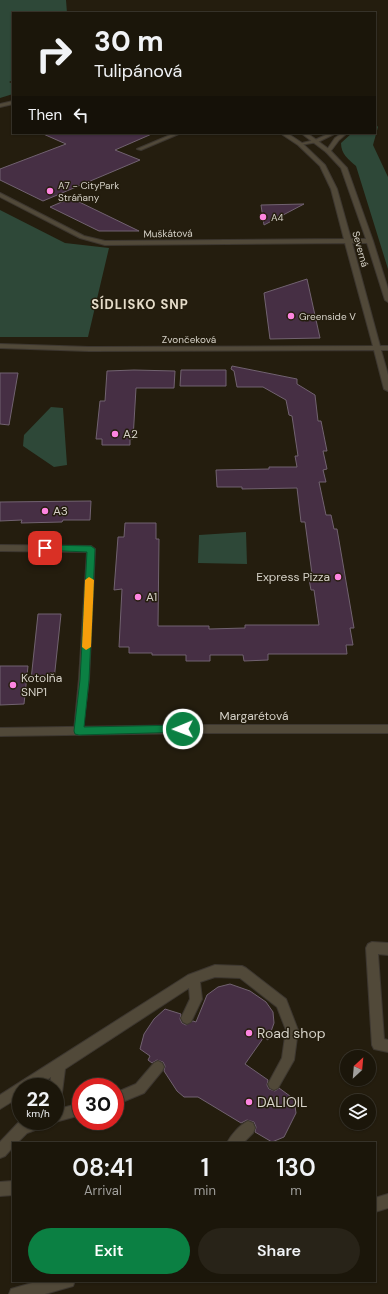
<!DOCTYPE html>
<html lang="en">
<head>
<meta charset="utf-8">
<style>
	:root { --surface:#1b160a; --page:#282318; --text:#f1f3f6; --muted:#a09f9c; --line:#39352b; --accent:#0b8043 }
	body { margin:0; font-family:"DM Sans",sans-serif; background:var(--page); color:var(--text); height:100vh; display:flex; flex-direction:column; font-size:15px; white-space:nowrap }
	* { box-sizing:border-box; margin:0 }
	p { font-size:13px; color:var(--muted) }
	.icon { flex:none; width:22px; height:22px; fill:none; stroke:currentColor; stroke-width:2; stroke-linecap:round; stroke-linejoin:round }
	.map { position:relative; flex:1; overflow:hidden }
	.sheet { position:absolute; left:12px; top:1142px; width:364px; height:140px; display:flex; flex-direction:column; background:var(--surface); border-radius:0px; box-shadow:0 1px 3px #0004,0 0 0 1px var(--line) }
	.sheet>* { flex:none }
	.guide { position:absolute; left:12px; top:12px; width:364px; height:122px; border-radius:0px; box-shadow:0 1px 3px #0004,0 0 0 1px var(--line); background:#1b160a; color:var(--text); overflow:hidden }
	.needle { width:26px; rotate:26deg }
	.fabs { position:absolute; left:340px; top:1050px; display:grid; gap:8px }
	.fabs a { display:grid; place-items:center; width:36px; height:36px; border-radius:50%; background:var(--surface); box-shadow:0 1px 3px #0004,0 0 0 1px var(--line); font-size:20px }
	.speed { position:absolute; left:12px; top:1078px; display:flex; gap:8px; font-size:20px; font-weight:700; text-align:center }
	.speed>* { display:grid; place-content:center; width:52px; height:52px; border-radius:50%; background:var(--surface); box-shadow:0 1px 3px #0004,0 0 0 1px var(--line); line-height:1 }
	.speed small { font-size:10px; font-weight:400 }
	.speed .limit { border:6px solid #d22; background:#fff; color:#111 }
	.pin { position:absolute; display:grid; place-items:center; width:34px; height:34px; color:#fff; margin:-17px; border-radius:8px; box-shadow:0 2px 6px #0006 }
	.me { position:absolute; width:44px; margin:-22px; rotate:269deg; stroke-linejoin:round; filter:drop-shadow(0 0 3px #0008) }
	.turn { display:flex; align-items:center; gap:14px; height:84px; padding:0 16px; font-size:18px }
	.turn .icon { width:52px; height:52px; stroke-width:2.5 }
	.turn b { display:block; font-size:28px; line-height:34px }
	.then { display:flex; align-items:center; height:38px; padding:0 16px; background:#0003; gap:8px; font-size:15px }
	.eta { display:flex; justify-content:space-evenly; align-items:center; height:68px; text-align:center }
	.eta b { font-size:24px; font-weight:600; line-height:28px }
	.primary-button { display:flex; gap:8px; margin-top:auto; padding:8px 16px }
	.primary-button a { flex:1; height:46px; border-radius:24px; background:var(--accent); color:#fff; font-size:16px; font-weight:600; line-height:46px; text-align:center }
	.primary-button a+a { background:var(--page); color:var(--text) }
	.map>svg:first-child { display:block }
	.green { fill:#2e4838 }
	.building { fill:#462f44; stroke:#716270 }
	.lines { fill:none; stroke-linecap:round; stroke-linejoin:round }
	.service-casing { stroke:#3d3730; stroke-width:2 }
	.minor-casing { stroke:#3d3730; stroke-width:2 }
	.service { fill:#514939; fill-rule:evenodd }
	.minor { fill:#514939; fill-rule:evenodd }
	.route { fill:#0b8043; stroke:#07532c }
	.slow { fill:#f59e0b }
	.poi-dot { fill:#fe85e0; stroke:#241d0e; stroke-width:1.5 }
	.labels { text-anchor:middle; stroke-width:3; stroke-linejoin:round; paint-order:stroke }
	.far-poi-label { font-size:10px; fill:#d5d1c7; stroke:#241d0e; text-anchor:start }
	.far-street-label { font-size:10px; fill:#d5d1c7; stroke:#241d0e }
	.poi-label { font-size:12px; fill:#d5d1c7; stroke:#241d0e; text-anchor:start }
	.street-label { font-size:12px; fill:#d5d1c7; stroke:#241d0e }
	.far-district-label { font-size:13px; font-weight:bold; letter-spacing:1px; fill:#e5dcc9; stroke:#241d0e }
	.near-poi-label { font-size:14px; fill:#d5d1c7; stroke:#241d0e; text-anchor:start }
</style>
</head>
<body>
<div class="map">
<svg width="388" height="1294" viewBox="0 0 388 1294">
	<rect width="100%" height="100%" fill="#241d0e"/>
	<path class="green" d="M 0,0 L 66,0 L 67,13 L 13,13 L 13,80 L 9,82 L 13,84 L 13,94 L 0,98 Z
		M 375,123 L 378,127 L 373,145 L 388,177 L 388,269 L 356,166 C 348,159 341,154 341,143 L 352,133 L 375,133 Z
		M 0,210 L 65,243 L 109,248 L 88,337 L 0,337 Z
		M 51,407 L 63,408 L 67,465 L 54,467 L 23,446 L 24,435 Z
		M 246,532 L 247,564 L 198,563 L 199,535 Z"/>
	<path class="building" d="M 41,133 L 154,133 L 115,150 L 140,160 L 43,201 L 0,180 L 0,169 L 66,144 Z
		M 71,198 L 139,231 L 99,231 L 50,207 Z
		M 304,204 L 264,225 L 261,205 Z
		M 307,279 L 320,338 L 270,339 L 264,293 Z
		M 232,366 L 297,379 L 297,384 L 315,395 L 318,421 L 321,421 L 327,451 L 323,451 L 327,469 L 323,470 L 326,482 L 319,482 L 326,515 L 331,515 L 334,529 L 337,529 L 354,628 L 350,628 L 353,645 L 346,645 L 347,654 L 268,654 L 268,660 L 244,661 L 243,655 L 210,655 L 210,661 L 186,661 L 186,655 L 152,655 L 152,653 L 129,653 L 129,647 L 119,647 L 122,589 L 114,590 L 118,537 L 124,537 L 125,523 L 156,523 L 156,539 L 159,539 L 158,626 L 209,626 L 209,629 L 245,628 L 245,625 L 319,625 L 314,590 L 311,590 L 308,574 L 312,574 L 305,522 L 301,522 L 297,488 L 242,489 L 242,487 L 217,487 L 216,470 L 269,469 L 269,467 L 297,467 L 295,456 L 298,456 L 292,416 L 289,415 L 286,400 L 263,387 L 237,387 L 234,371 L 231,369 Z
		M 134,370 L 175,371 L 174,388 L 136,388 L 133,439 L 130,439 L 130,445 L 102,445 L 102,439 L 96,439 L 100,401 L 105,401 L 107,371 Z
		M 181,370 L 226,370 L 226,386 L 180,386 Z
		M 0,373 L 18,373 L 9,425 L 0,424 Z
		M 91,501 L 90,520 L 63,520 L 62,522 L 21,523 L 22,520 L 0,521 L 0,502 Z
		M 38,614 L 61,614 L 54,680 L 31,680 Z
		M 0,666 L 28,666 L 24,704 L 0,705 Z
		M 230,984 L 250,991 L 266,1002 L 273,1012 L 274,1023 L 268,1040 L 264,1037 L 245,1064 L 268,1080 L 267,1085 L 269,1089 L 275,1091 L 279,1088 L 294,1099 L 296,1113 L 284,1137 L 272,1142 L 255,1132 L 256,1127 L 254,1122 L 247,1120 L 241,1123 L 198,1097 L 184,1097 L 177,1091 L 164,1071 L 165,1066 L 163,1062 L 157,1060 L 152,1063 L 148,1060 L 150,1056 L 140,1049 L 144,1034 L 154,1019 L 165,1009 L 181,1014 L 180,1019 L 182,1023 L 186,1025 L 193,1021 L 196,1022 L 207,995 L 218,987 Z"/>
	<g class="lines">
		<g class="service-casing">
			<path id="service" d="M 175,133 L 181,133 L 141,150 L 137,149 Z
				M 330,133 L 336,133 L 318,142 L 300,145 L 298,144 L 315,140 Z
				M 342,133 L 347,133 L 339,140 L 330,152 L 326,152 L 326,151 L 335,138 Z
				M 0,545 L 91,546 L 95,549 L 89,679 L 82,734 L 79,735 L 76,734 L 74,731 L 79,679 L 87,552 L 0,551 Z
				M 372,942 L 388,943 L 388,955 L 378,954 L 384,1039 L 388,1040 L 388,1052 L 374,1049 L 372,1045 L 366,948 L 368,944 Z
				M 215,965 L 242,966 L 246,968 L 286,999 L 298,1030 L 294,1060 L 278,1088 L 274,1090 L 270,1088 L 268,1084 L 282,1058 L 286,1030 L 277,1007 L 240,978 L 215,977 L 200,982 L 202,999 L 191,1022 L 187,1024 L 183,1022 L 181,1018 L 190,999 L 189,988 L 65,1069 L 61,1100 L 60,1105 L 55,1106 L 55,1087 L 50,1087 L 51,1077 L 36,1087 L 21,1087 L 21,1096 L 0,1109 L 0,1095 L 188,975 Z
				M 158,1061 L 162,1063 L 164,1067 L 162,1071 L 144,1093 L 115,1105 L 115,1093 L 136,1084 L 154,1063 Z
				M 81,1103 L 81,1115 L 55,1122 L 51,1121 L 55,1121 L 55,1110 Z
				M 24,1121 L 47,1121 L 46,1126 L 27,1133 L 17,1143 L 13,1143 L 13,1147 L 5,1156 L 0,1158 L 0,1142 L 18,1123 Z
				M 248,1121 L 253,1123 L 255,1128 L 253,1133 L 243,1143 L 227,1143 C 231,1135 240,1125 248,1121 Z
				M 13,1181 L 13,1195 L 0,1196 L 0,1182 Z
				M 388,1194 L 388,1208 L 375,1212 L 375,1198 Z
				M 39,1281 L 75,1281 L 73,1286 L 45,1294 L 9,1294 L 11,1289 Z"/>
		</g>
		<g class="minor-casing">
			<path id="minor" d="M 13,101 L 13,104 L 0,107 L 0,104 Z
				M 280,133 L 287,133 L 302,143 L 325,165 L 337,189 L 351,239 L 366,239 L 341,168 L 326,152 L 301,133 L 307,133 L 330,150 L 347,168 L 373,241 L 388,289 L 388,302 L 385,300 L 367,243 L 352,243 L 380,346 L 388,346 L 388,350 L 381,350 L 388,375 L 388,391 L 384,389 L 374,350 L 89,351 L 0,348 L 0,344 L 89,347 L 373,346 L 345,243 L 105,245 L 80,238 L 0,197 L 0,193 L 2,194 L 84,236 L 105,241 L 344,239 L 331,189 L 320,166 L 298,145 Z
				M 199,725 L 388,725 L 388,733 L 199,733 L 0,736 L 0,728 Z"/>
		</g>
		<use href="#service" class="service"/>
		<use href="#minor" class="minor"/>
	</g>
	<path class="route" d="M 45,545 L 91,546 L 95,549 L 89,680 L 84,727 L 183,725 L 186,726 L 188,729 L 186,732 L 79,735 L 75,734 L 74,731 L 80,680 L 87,552 L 42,550 L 41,548 Z"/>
	<path class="slow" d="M 89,577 L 94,580 L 91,647 L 86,650 L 82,647 L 85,580 Z"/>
	<g class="poi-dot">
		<circle cx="50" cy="191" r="4"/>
		<circle cx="263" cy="217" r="4"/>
		<circle cx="291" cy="316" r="4"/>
		<circle cx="115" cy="434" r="4"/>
		<circle cx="45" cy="511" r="4"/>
		<circle cx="338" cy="577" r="4"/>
		<circle cx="138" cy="597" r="4"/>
		<circle cx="13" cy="685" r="4"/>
		<circle cx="249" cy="1033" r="4"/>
		<circle cx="249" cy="1102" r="4"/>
	</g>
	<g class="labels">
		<g class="far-poi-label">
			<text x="58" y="189">A7 - CityPark<tspan x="58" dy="12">Stráňany</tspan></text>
			<text x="271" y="221">A4</text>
			<text x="299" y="320">Greenside V</text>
		</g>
		<g class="far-street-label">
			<text transform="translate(168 233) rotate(-1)" y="4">Muškátová</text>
			<text transform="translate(361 249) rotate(75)" y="4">Severná</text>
			<text x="189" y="343">Zvončeková</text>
		</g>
		<g class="poi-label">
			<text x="123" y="438">A2</text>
			<text x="53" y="515">A3</text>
			<text x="330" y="581" text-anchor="end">Express Pizza</text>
			<text x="146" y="601">A1</text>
			<text x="21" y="682">Kotolňa<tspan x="21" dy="14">SNP1</tspan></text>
		</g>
		<g class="street-label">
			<text x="254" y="720">Margarétová</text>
		</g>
		<g class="far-district-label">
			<text x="140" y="309">SÍDLISKO SNP</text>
		</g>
		<g class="near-poi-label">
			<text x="257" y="1038">Road shop</text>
			<text x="257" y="1107">DALIOIL</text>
		</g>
	</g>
</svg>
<div class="fabs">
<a><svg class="needle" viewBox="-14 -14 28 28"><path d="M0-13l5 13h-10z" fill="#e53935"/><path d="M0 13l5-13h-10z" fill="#a09f9c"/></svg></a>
<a><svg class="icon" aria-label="layers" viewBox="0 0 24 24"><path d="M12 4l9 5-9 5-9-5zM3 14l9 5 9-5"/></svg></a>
</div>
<div class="speed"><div>22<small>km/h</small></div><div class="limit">30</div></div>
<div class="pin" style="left:45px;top:548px;background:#d93025"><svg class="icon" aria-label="arrive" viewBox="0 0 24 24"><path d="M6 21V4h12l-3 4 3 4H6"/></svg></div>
<svg class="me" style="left:183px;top:729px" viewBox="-20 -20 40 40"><circle r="17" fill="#0b8043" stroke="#fff" stroke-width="3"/><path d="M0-11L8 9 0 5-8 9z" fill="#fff"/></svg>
<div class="guide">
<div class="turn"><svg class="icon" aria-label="right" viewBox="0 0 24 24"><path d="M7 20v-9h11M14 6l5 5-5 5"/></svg><div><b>30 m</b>Tulipánová</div></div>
<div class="then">Then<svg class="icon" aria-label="left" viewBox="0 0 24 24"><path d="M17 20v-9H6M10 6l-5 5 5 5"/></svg></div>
</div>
<section class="sheet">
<div class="eta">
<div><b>08:41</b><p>Arrival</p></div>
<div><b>1</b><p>min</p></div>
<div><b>130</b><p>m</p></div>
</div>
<div class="primary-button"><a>Exit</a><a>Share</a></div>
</section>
</div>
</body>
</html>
